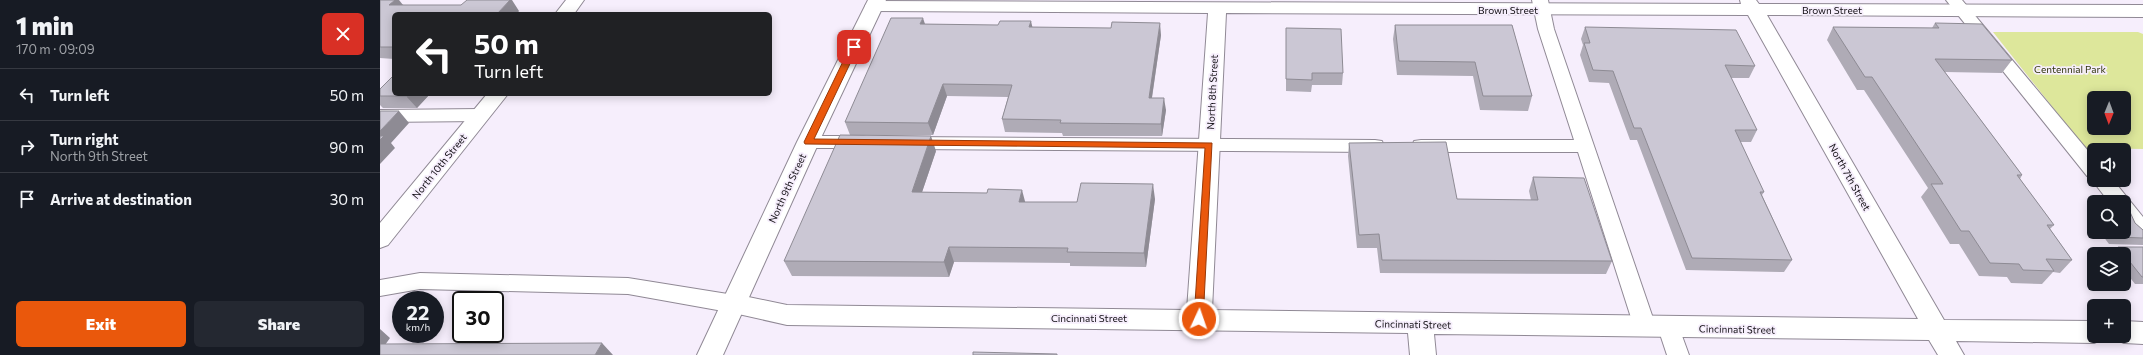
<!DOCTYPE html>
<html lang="en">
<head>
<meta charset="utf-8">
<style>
	:root { --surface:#171b24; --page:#242831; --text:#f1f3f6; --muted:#9ea1a6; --line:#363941; --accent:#ea580c }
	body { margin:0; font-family:Commissioner,sans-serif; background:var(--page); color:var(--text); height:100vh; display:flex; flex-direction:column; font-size:15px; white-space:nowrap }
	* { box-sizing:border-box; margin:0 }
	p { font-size:13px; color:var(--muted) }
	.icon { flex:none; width:22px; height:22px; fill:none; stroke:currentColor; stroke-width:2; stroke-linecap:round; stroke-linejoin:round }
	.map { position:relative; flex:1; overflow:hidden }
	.drawer { display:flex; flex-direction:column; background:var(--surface); width:380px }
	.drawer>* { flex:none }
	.banner { position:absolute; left:12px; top:12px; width:380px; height:84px; border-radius:6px; box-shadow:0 2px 10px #0003; background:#202124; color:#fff; overflow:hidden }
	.needle { width:26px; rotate:181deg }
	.fabs { position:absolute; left:1707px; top:91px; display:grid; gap:8px }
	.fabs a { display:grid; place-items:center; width:44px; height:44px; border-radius:6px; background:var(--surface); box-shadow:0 2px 10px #0003; font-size:20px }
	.speed { position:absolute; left:12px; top:291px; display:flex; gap:8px; font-size:20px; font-weight:700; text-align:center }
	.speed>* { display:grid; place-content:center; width:52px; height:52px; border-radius:50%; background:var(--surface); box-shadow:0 2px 10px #0003; line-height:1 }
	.speed small { font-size:10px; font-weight:400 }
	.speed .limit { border:2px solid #111; border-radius:6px; background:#fff; color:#111 }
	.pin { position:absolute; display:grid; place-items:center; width:34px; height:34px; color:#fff; margin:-17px; border-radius:8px; box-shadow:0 2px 6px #0006 }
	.me { position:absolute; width:44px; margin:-22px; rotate:3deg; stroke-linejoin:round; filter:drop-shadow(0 0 3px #0008) }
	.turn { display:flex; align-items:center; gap:14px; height:84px; padding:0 16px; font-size:18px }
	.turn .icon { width:52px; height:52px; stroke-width:2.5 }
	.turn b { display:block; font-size:28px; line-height:34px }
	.round { display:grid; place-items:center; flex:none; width:42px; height:42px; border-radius:6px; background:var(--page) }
	.summary { display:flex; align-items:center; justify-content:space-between; height:68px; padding:0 16px }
	h1 { font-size:24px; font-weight:800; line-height:30px }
	.primary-button { display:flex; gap:8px; margin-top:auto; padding:8px 16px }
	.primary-button a { flex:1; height:46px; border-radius:6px; background:var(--accent); color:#fff; font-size:16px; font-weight:800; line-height:46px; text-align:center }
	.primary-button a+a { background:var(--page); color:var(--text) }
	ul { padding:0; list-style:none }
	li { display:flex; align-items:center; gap:12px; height:52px; padding:0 16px; border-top:1px solid var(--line) }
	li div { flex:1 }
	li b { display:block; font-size:15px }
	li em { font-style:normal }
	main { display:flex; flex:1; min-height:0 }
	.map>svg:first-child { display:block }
	.green { fill:#dde79b; fill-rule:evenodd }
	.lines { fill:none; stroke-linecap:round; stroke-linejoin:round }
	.lane-casing { stroke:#908995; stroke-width:2 }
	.street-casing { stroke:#908995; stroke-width:2 }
	.secondary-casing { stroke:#908995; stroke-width:2 }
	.lane { fill:#fff; fill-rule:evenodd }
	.street { fill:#fff; fill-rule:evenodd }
	.secondary { fill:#fff; fill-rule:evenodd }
	.wall { fill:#afabb6 }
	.shaded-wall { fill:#8e8b94 }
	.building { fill:#cbc7d4; stroke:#8e8b94 }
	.route { fill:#ea580c; stroke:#983908 }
	.labels { text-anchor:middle; stroke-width:3.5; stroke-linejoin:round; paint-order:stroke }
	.street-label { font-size:10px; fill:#110e13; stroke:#f6eefc }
	.park-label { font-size:10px; fill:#2f330a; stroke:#f6eefc }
</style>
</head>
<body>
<main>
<section class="drawer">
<div class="summary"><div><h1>1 min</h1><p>170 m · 09:09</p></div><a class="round" style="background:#d93025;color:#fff"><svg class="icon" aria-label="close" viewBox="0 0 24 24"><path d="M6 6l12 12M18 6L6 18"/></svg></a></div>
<ul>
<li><svg class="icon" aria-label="left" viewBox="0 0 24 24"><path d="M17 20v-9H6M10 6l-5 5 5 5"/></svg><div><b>Turn left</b></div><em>50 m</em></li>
<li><svg class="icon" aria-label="right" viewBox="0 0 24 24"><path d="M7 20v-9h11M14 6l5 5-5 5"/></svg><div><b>Turn right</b><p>North 9th Street</p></div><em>90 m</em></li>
<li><svg class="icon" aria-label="arrive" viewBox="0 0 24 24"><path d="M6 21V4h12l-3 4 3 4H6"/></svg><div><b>Arrive at destination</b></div><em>30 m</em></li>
</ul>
<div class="primary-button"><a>Exit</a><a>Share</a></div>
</section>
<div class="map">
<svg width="1763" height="355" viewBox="0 0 1763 355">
	<rect width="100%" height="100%" fill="#f6eefc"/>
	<path class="green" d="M 1613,32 L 1758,32 L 1763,34 L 1763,149 L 1705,148 ZM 1714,98 L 1744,98 L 1744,128 L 1714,128 Z"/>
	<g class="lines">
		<g class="lane-casing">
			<path id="lane" d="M 1152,0 L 1168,0 L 1174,29 L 1276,327 L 1273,333 L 1265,336 L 1257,333 L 1254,327 L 1198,152 L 1041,152 L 1034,151 L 1032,146 L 1034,141 L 1041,140 L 1194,140 L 1158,29 Z
				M 1566,0 L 1582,0 L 1714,158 L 1714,180 L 1733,180 L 1763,217 L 1763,239 C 1745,233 1744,218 1744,202 L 1729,202 L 1712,180 L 1714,178 L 1707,176 Z
				M 101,109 L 107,111 L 110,115 L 107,119 L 101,121 L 0,122 L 0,110 Z
				M 428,136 L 483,136 L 489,138 L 492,142 L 489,146 L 483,148 L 428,148 L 422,146 L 419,142 L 422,138 Z
				M 527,137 L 995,140 L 1002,141 L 1004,146 L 1002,151 L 995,152 L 527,149 L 521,148 L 518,143 L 521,138 Z
				M 40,273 L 248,278 L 354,295 L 362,298 L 365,304 L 362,310 L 354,313 L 248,294 L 40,289 L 0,296 L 0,280 Z
				M 1289,319 L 1297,322 L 1309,355 L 1287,355 L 1278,328 L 1281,322 Z"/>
		</g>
		<g class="street-casing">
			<path id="street" d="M 186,0 L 204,0 L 194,14 L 175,14 Z
				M 1360,0 L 1376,0 L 1379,4 L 1763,5 L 1763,17 L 1387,15 L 1564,320 L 1714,321 L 1714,336 L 1725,336 L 1723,339 L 1714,343 L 1576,341 L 1584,355 L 1558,355 L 1549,340 L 1054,334 L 1056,355 L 1030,355 L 1028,333 L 407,325 L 345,311 L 342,304 L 345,297 L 354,294 L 407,305 L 807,310 L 828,13 L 494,11 L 488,10 L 485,6 L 488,2 L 494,1 L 1361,4 ZM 846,13 L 1368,15 L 1538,319 L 832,310 Z
				M 107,94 L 128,94 L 8,245 L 0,248 L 0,223 Z
				M 1744,321 L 1763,322 L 1763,344 L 1744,343 L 1735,339 L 1733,336 L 1744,336 Z"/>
		</g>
		<g class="secondary-casing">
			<path id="secondary" d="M 488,0 L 506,0 L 439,142 L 343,355 L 317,355 L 417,142 Z"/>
		</g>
		<use href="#lane" class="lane"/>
		<use href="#street" class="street"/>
		<use href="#secondary" class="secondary"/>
	</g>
	<path class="wall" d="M 0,0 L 24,5 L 139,11 L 136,14 L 14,14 L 14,59 L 0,58 Z
		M 1555,23 L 1632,60 L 1622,73 L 1565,72 L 1642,175 L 1640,179 L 1674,225 L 1670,229 L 1692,260 L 1680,273 L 1673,272 L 1662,284 L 1631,283 L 1627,277 L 1599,276 L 1579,244 L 1570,244 L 1541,197 L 1548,188 L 1484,90 L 1477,90 L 1447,40 L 1453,27 L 1552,28 Z
		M 545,24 L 652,27 L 781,35 L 772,98 L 786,110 L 782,136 L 683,136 L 682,133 L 625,132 L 622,119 L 628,97 L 567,96 L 553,135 L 470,135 L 465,122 Z
		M 1015,25 L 1132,25 L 1152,96 L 1148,111 L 1100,110 L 1093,76 L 1017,75 L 1013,39 Z
		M 1205,27 L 1375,66 L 1369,78 L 1351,78 L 1377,130 L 1371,142 L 1360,142 L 1384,192 L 1382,195 L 1412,260 L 1404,272 L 1306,270 L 1257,140 L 1250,140 L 1229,83 L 1209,82 L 1200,55 L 1203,45 L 1201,39 Z
		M 906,40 L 963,73 L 962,85 L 932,85 L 931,92 L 906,91 Z
		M 0,89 L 50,94 L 37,108 L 3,108 L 0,105 Z
		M 969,143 L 1077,199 L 1151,200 L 1149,191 L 1153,177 L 1232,261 L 1226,274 L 1000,273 L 997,248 L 977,248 L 968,156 Z
		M 556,151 L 542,192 L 645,202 L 697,202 L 775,199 L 766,267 L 690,266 L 690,263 L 574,262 L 569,277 L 412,276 L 404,261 Z
		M 1714,212 L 1714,224 L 1709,218 Z
		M 1755,223 L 1763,230 L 1763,245 L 1729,244 L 1720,232 L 1744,232 Z
		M 1738,247 L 1763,247 L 1763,284 L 1755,284 L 1744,270 L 1744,254 L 1731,254 Z"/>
	<path class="shaded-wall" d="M 15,0 L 19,0 L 27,10 L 9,5 Z
		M 130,0 L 132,0 L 139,11 L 136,14 L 117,14 Z
		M 543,18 L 547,30 L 540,24 Z
		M 651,21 L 654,34 L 649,27 Z
		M 780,23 L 781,35 L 770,110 L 769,98 Z
		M 563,84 L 567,96 L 553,135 L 548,123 Z
		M 28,94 L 50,94 L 37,108 L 26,96 Z
		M 784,98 L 786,110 L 782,136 L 781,124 Z
		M 19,111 L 29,123 L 11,143 L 15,148 L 0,164 L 0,131 Z
		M 551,136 L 556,151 L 537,207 L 532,192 Z
		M 773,184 L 775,199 L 766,267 L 764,253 Z
		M 642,190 L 646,205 L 639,202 Z
		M 569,247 L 574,262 L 569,277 L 564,262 Z
		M 0,329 L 10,338 L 0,352 Z
		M 222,343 L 233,355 L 215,355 Z"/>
	<path class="building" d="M 0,0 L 15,0 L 9,5 L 81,5 L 87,0 L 130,0 L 117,14 L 14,14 L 14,47 L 0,47 Z
		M 511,18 L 543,18 L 540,24 L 618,25 L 620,21 L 651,21 L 649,27 L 731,28 L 732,22 L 780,23 L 769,98 L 784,98 L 781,124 L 680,123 L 681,120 L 622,119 L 632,85 L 563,84 L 548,123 L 465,122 Z
		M 1555,23 L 1602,24 L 1632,60 L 1555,59 L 1642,175 L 1637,175 L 1674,225 L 1667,225 L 1692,260 L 1666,259 L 1674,271 L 1643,270 L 1639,264 L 1610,263 L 1589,231 L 1581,231 L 1551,184 L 1563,184 L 1492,77 L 1485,77 L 1453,27 L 1559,28 Z
		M 1015,25 L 1132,25 L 1152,96 L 1103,96 L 1095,62 L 1019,61 Z
		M 1205,27 L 1356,30 L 1375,66 L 1345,65 L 1377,130 L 1355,130 L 1384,192 L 1380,192 L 1412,260 L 1312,258 L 1261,128 L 1254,128 L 1233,71 L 1213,70 L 1204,43 L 1210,43 Z
		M 906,28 L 961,29 L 963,73 L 932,73 L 932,80 L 906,79 Z
		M 14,75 L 14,94 L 28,94 L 26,96 L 0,96 L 0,89 Z
		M 0,111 L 19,111 L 0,131 Z
		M 460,135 L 551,136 L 532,192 L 607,193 L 608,189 L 642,190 L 639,202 L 697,202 L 701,183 L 773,184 L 764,253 L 687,252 L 688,248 L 569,247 L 564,262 L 404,261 Z
		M 0,136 L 4,136 L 0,140 Z
		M 1066,142 L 1077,199 L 1158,200 L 1153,177 L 1204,178 L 1232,261 L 1002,260 L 999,234 L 979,235 L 969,143 Z
		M 1744,211 L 1750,212 L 1755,223 L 1763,230 L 1763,238 L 1736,237 L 1732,232 L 1744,232 Z
		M 1738,247 L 1763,247 L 1763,277 L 1762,277 Z
		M 222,343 L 215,355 L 0,355 L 0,344 Z
		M 593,352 L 677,354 L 677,355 L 593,355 Z"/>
	<path class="route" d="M 471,45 L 478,47 L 434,139 L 832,143 L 823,322 L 819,323 L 814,319 L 825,148 L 425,144 L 424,142 Z"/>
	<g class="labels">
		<g class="street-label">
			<text x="1128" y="14">Brown Street</text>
			<text x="1452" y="14">Brown Street</text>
			<text transform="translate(832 92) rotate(-87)" y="4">North 8th Street</text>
			<text transform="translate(59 166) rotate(-51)" y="4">North 10th Street</text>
			<text transform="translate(1470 177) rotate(61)" y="4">North 7th Street</text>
			<text transform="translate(407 188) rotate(-65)" y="4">North 9th Street</text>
			<text x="709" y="322">Cincinnati Street</text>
			<text transform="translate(1033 324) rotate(1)" y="4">Cincinnati Street</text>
			<text transform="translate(1357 329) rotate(1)" y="4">Cincinnati Street</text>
		</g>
		<g class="park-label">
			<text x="1690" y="73">Centennial Park</text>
		</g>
	</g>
</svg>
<div class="fabs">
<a><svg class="needle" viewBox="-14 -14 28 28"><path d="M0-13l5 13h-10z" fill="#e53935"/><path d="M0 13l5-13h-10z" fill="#9ea1a6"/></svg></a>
<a><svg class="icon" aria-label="sound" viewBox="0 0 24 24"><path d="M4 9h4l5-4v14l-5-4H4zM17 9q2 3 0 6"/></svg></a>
<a><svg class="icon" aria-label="search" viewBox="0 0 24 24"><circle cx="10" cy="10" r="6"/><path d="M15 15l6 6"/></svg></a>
<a><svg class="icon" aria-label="layers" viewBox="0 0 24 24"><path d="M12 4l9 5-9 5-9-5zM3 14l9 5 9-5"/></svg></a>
<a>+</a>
</div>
<div class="speed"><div>22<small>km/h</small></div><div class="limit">30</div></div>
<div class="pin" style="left:474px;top:47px;background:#d93025"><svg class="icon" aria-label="arrive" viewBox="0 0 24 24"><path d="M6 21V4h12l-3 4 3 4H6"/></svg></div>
<svg class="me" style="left:819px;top:319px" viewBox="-20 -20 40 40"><circle r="17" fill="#ea580c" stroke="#fff" stroke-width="3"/><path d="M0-11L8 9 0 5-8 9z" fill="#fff"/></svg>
<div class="banner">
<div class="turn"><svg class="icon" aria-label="left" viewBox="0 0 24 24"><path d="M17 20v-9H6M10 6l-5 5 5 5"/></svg><div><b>50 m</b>Turn left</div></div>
</div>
</div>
</main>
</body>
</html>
